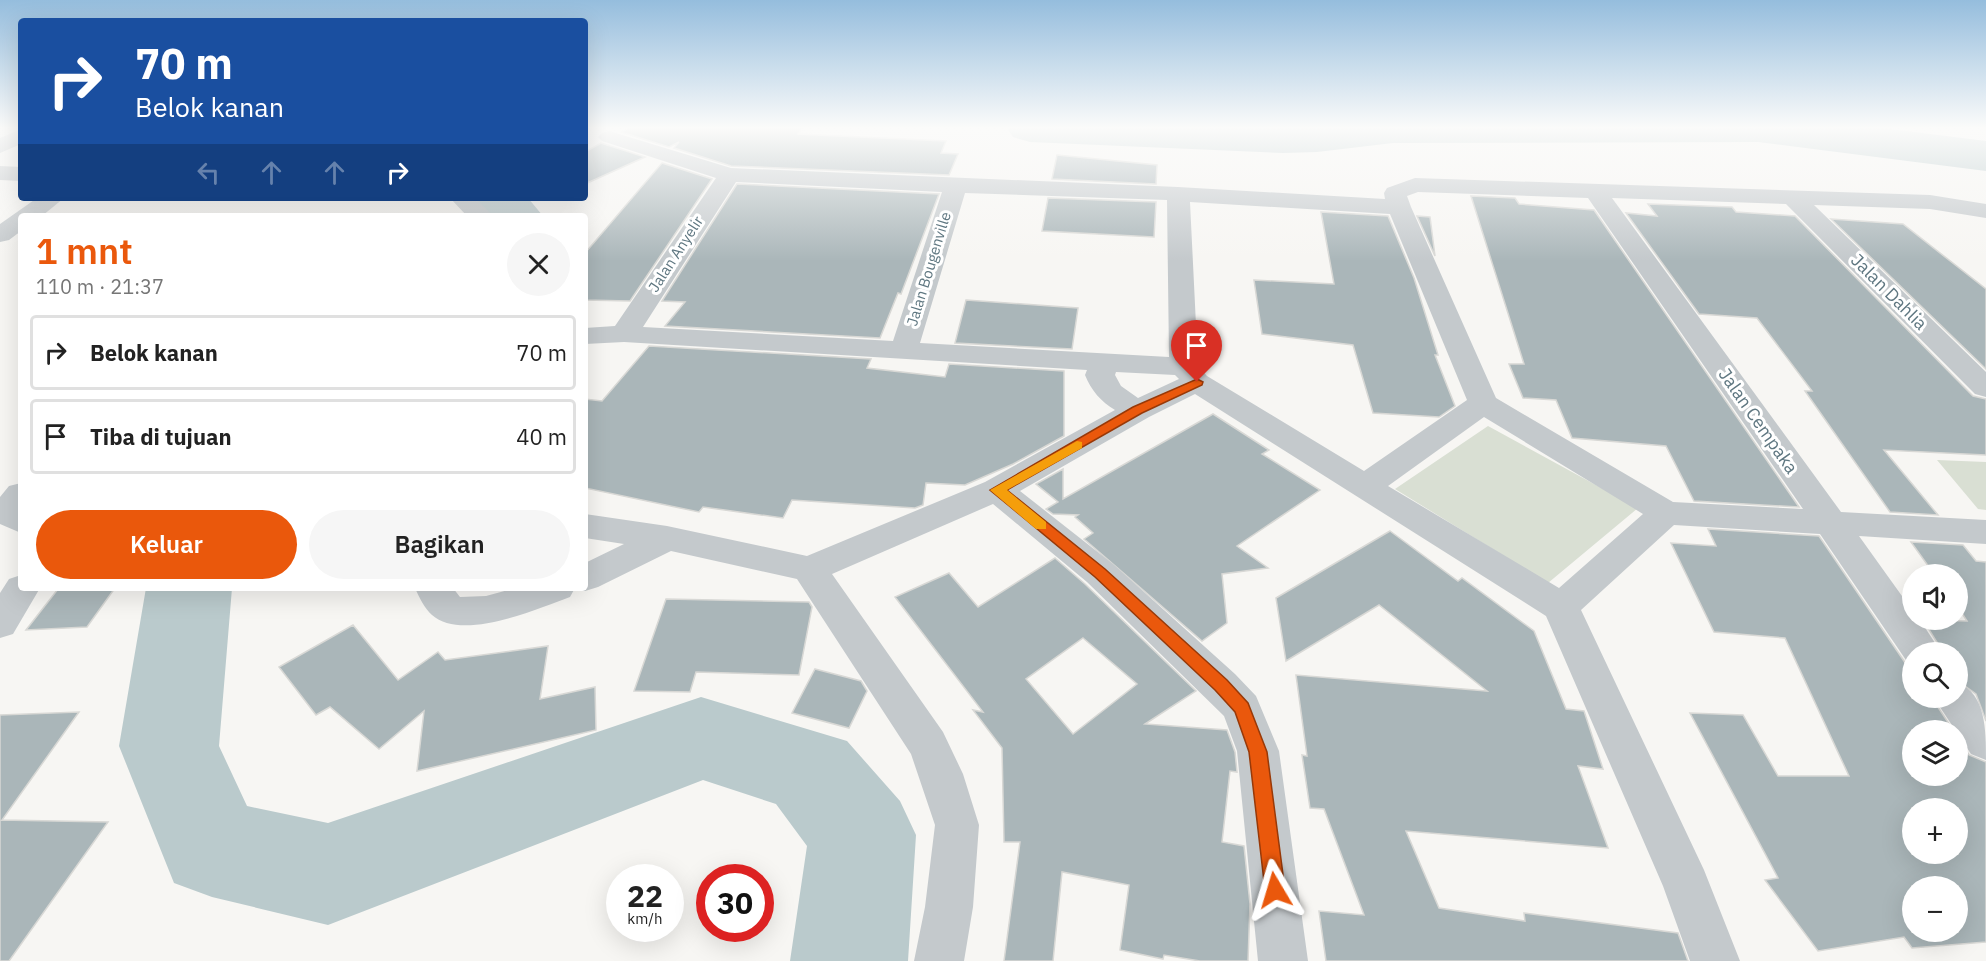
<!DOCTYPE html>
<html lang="id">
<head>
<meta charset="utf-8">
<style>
	:root { --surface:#fff; --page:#f6f6f6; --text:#222; --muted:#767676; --line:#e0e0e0; --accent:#ea580c }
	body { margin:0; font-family:"IBM Plex Sans",sans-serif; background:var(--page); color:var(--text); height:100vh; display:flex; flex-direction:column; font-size:22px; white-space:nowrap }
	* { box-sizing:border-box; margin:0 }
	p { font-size:20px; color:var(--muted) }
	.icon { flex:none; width:33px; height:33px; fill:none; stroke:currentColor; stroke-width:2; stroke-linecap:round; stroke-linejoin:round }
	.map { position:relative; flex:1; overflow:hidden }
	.sheet { position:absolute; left:18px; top:213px; width:570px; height:378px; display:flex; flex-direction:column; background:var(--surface); border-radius:6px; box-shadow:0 6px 24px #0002 }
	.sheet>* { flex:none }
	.guide { position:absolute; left:18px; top:18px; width:570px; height:183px; border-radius:6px; box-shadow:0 6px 24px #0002; background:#1a4fa0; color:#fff; overflow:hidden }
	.tools { position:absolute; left:1902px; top:564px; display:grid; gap:12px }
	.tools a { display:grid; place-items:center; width:66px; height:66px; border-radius:50%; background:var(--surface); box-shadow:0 6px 24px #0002; font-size:30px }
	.speed { position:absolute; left:606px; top:864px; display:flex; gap:12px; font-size:30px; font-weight:700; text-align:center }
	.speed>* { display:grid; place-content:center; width:78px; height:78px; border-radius:50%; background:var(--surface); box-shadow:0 6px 24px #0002; line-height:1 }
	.speed small { font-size:15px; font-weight:400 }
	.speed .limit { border:9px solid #d22; background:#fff; color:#111 }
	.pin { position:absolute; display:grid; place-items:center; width:51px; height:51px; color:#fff; margin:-62px -26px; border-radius:50% 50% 50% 0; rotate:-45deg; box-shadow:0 0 6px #0007 }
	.pin .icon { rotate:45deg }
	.me { position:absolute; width:66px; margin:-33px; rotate:353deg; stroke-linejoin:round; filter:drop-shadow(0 0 4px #0008) }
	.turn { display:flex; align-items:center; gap:21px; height:126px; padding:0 18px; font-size:27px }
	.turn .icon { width:78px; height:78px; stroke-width:2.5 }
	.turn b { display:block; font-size:42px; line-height:51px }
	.lanes { display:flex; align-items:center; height:57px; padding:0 18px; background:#0003; justify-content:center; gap:30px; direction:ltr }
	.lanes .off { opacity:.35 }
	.round { display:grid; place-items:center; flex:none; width:63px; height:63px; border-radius:32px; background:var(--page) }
	.head { display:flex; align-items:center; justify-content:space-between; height:102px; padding:0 18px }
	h1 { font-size:36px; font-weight:600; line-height:45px; color:var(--accent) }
	.button { display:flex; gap:12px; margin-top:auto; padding:12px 18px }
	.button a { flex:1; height:69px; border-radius:36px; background:var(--accent); color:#fff; font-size:24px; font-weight:600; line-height:69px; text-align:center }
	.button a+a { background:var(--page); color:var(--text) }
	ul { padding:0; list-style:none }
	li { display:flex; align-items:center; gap:18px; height:75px; margin:0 12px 9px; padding:0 6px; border:3px solid var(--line); border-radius:6px }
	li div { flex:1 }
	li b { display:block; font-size:22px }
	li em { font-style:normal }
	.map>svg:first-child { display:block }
	.green { fill:#d9dfd3 }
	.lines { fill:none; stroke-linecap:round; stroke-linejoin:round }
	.river { fill:#bacacc; fill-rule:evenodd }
	.building { fill:#aab6b9; stroke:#d8d8d5; stroke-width:1.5; fill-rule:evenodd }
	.street { fill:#c4c9cc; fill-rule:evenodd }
	.route { fill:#ea580c; stroke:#983908; stroke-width:1.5 }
	.slow { fill:#f59e0b }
	.labels { text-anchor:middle; stroke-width:6; stroke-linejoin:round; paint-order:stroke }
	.far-street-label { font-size:15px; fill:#5f7781; stroke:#fff }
	.street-label { font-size:18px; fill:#5f7781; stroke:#fff }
</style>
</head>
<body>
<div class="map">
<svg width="1986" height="961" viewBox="0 0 1986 961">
	<rect width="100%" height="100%" fill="#f7f6f3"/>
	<path class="green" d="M 1488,426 L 1638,508 L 1548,583 L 1395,489 Z
		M 1937,460 L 1986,462 L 1986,510 L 1978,509 Z"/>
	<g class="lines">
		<path class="river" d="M 1006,127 L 1875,127 L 1986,141 L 1986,171 L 1758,142 L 1393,143 L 1317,152 L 1283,153 L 1030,142 L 1013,137 Z
			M 467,198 L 528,198 L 543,216 L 482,216 Z
			M 146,588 L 232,588 L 219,746 L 247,806 L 328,823 L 701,697 L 847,741 L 900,801 L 916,835 L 908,961 L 790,961 L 807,846 L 776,804 L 703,780 L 328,925 L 212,897 L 174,883 L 119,746 Z"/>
	</g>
	<path class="building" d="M 631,127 L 804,127 L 798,134 L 946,141 L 941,153 L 958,154 L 949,175 L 731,166 L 674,148 L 679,142 L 669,147 L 621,132 Z
		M 601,143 L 645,157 L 585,184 L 585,152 Z
		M 1057,155 L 1157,165 L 1156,184 L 1052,179 Z
		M 662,163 L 712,179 L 630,301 L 585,300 L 585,253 Z
		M 737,184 L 939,194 L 901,294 L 898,293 L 880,338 L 665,326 L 685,302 L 662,301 Z
		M 1471,196 L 1515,198 L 1519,204 L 1594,210 L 1799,507 L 1694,501 L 1666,446 L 1572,438 L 1556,400 L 1523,398 L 1509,364 L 1524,364 Z
		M 1048,198 L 1156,202 L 1154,237 L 1042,231 Z
		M 1648,204 L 1732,207 L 1736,212 L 1795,216 L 1973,396 L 1986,399 L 1986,455 L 1884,450 L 1938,515 L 1890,512 L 1805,391 L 1812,391 L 1757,318 L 1699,314 L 1626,213 L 1657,216 Z
		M 1321,212 L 1388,216 L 1414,278 L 1438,355 L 1435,355 L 1455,406 L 1439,417 L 1373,413 L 1353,345 L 1262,334 L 1254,280 L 1334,284 Z
		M 1417,216 L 1430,217 L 1435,256 Z
		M 1831,219 L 1903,224 L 1986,289 L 1986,369 Z
		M 966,300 L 1078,308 L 1072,349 L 955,343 Z
		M 649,346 L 871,359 L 867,368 L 945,377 L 949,364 L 1064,371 L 1064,436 L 1013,464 L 965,485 L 926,483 L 923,505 L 915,508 L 792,500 L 783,518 L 703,507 L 699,512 L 585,488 L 585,399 L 602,401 Z
		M 1213,414 L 1269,450 L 1262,454 L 1320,490 L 1237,546 L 1268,568 L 1222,574 L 1227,623 L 1202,641 L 1084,539 L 1093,533 L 1075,517 L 1078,515 L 1053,514 L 1046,509 L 1058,502 L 1036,484 L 1063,469 L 1063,499 Z
		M 1708,529 L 1819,536 L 1906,664 L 1912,666 L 1912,698 L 1932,698 L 1953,730 L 1912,730 L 1912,776 L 1958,776 L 1958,738 L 1969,755 L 1986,762 L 1986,942 L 1912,948 L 1904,937 L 1818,951 L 1765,880 L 1778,878 L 1690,713 L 1743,715 L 1778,776 L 1849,776 L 1785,638 L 1714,632 L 1671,543 L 1716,546 ZM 1912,808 L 1958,808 L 1958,854 L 1912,854 ZM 1912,886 L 1958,886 L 1958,932 L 1912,932 Z
		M 1390,531 L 1458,581 L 1462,578 L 1534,631 L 1566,709 L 1584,711 L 1603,769 L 1578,766 L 1608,848 L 1406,831 L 1439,908 L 1525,921 L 1524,913 L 1678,933 L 1688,961 L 1326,961 L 1319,911 L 1364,915 L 1324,809 L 1310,808 L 1302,755 L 1307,756 L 1296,675 L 1487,691 L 1379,605 L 1286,661 L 1276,598 Z
		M 1911,542 L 1963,545 L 1976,561 L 1986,562 L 1986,721 L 1976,694 L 1958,681 L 1958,652 L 1943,652 L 1923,620 L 1967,621 L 1958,607 L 1958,574 L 1934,574 Z
		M 1055,558 L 1085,584 L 1196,691 L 1145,724 L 1227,730 L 1235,752 L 1237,772 L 1230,771 L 1222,842 L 1244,846 L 1250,904 L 1248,961 L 1200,961 L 1164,955 L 1163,959 L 1120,950 L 1129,885 L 1062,872 L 1053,961 L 1004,961 L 1020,842 L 1004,842 L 1002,748 L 973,710 L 983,712 L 895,597 L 949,573 L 978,607 ZM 1083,638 L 1137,684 L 1073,734 L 1026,679 Z
		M 115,588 L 87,627 L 26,630 L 58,589 Z
		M 666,599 L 809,602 L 812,607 L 799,675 L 696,672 L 690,692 L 634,691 Z
		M 353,625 L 398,680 L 438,652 L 445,660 L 548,646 L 540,699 L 595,687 L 596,730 L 417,771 L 424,711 L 379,749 L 330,707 L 316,715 L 279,667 Z
		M 815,669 L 861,681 L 867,691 L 849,728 L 792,713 Z
		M 79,712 L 2,820 L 108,822 L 9,961 L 0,961 L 0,715 Z"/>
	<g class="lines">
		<path class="street" d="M 21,129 L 21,144 L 0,153 L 0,138 Z
			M 609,131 L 731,168 L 1178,187 L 1385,199 L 1384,193 L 1387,188 L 1415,178 L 1930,195 L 1986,204 L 1986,218 L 1930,209 L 1814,205 L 1986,372 L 1986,397 L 1975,394 L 1786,204 L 1612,198 L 1841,512 L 1986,520 L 1986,544 L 1859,536 L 1912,610 L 1912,620 L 1920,620 L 1941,652 L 1912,652 L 1912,664 L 1908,663 L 1820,534 L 1674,525 L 1581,610 L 1704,870 L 1740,961 L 1690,961 L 1663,886 L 1546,616 L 1195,394 L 1149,417 L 1020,491 L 1113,564 L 1235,674 L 1256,696 L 1279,751 L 1308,961 L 1258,961 L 1237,751 L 1224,716 L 1087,582 L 993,504 L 832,574 L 943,732 L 963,774 L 979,825 L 973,907 L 964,961 L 914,961 L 925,907 L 935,825 L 911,754 L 797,579 L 671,551 L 598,587 L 585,591 L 575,588 L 570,597 C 537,609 462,642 432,615 C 425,609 419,597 415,588 L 453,588 L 460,597 L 486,596 L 516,588 L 585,588 L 585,563 L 624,544 L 585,538 L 585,514 L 667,526 L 807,556 L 985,482 L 1115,410 C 1101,402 1091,390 1085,375 L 1087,370 L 624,342 L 585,344 L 585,328 L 615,326 L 716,178 L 602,141 L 598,137 L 602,133 ZM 736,182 L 942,192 L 893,341 L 643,327 ZM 1418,192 L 1588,198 L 1803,509 L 1673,502 L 1496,398 L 1411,207 L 1407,196 ZM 965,193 L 1167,200 L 1169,357 L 920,343 ZM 1190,202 L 1390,214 L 1467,400 L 1364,471 L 1207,376 L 1198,366 ZM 1116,372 L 1175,375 L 1179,379 L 1138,398 L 1121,386 L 1115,375 ZM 1484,417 L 1643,514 L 1559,588 L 1388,486 Z
			M 0,166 L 21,167 L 21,181 L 0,180 Z
			M 37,198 L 64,198 L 42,216 L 21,216 L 21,231 L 9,240 L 0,242 L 0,224 Z
			M 450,198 L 475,198 L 493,216 L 467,216 Z
			M 21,483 L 21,533 L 0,524 L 0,497 L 9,486 Z
			M 21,575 L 21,588 L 40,588 L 13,634 L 0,638 L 0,593 L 9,579 Z
			M 1958,683 C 1986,694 1986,730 1986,760 L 1971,754 L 1934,698 L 1958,698 Z"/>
	</g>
	<linearGradient id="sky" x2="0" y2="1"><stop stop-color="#95bddd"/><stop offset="0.49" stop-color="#fbfbfa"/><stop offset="1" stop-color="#fbfbfa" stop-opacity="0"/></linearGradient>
	<rect width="1986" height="261" fill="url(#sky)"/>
	<path class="route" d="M 1197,379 L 1203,382 L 1202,385 L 1142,413 L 1007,490 L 1105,569 L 1227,680 L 1248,703 L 1267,752 L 1285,890 L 1282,897 L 1275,900 L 1268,897 L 1265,890 L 1249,752 L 1235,712 L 1215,690 L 1095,577 L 990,490 L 1133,407 Z"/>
	<path class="slow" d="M 1077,441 L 1082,442 L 1082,448 L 1007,490 L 1046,522 L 1046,529 L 1036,529 L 990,490 Z"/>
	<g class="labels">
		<g class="far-street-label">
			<text transform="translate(676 254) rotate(-57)" y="5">Jalan Anyelir</text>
			<text transform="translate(929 269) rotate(-73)" y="5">Jalan Bougenville</text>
		</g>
		<g class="street-label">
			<text transform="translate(1889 292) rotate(45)" y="6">Jalan Dahlia</text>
			<text transform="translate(1758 421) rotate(55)" y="6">Jalan Cempaka</text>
		</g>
	</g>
</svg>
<div class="tools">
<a><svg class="icon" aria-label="sound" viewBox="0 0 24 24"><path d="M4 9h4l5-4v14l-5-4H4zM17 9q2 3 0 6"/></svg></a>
<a><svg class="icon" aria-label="search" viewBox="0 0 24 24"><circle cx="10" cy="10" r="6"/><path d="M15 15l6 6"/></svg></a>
<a><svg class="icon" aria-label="layers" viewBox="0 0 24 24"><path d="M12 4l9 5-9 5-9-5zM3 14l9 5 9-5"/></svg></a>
<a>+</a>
<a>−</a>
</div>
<div class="speed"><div>22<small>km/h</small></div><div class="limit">30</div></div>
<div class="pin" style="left:1197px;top:382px;background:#d93025"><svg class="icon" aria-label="arrive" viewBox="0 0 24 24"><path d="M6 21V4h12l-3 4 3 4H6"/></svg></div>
<svg class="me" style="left:1275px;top:890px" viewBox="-20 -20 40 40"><path d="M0-17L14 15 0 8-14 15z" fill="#ea580c" stroke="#fff" stroke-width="4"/></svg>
<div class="guide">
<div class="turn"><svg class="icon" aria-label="right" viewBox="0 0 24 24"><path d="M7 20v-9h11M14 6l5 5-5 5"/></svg><div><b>70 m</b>Belok kanan</div></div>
<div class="lanes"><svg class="icon off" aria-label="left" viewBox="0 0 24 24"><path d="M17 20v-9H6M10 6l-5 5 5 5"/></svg><svg class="icon off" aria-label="ahead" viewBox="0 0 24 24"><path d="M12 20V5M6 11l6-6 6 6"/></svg><svg class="icon off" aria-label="ahead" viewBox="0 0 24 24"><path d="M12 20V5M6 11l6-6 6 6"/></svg><svg class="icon" aria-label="right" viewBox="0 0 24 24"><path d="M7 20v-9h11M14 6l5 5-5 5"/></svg></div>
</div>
<section class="sheet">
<div class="head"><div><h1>1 mnt</h1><p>110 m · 21:37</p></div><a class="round"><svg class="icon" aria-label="close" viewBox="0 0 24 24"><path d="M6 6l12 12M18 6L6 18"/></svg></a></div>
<ul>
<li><svg class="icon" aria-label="right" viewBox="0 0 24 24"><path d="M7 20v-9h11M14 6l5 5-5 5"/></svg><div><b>Belok kanan</b></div><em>70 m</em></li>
<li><svg class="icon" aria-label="arrive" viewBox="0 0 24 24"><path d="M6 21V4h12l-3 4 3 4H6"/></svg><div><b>Tiba di tujuan</b></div><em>40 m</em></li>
</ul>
<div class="button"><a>Keluar</a><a>Bagikan</a></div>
</section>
</div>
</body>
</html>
